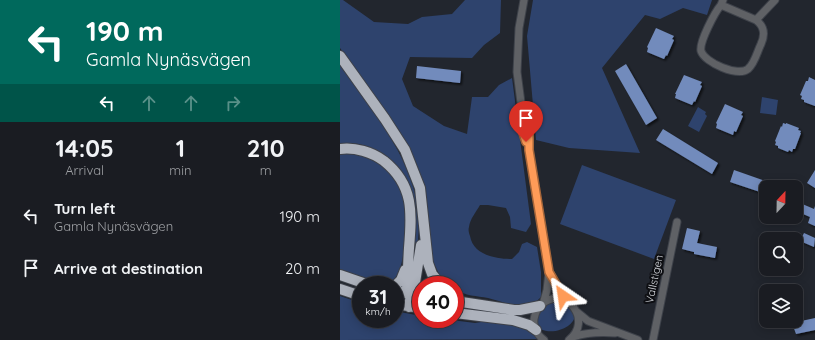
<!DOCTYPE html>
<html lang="en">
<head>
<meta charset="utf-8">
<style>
	:root { --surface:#1a1c22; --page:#23252a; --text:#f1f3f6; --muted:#9fa1a5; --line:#383a40 }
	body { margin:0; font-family:Quicksand,sans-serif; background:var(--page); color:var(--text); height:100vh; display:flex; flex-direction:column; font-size:15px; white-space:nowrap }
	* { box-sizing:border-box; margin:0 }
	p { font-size:13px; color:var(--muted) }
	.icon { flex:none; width:22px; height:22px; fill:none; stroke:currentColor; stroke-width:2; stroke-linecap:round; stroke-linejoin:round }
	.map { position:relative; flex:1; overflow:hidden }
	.side { display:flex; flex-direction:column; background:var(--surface); width:340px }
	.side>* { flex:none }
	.banner { background:#00695c; color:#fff; overflow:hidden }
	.needle { width:26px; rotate:22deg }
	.buttons { position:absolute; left:419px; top:180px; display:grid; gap:8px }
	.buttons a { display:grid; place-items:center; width:44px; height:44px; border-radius:8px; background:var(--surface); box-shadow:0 2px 10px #0003,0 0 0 1px var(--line); font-size:20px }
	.speed { position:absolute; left:12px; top:276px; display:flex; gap:8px; font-size:20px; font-weight:700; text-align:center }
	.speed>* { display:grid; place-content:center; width:52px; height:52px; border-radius:50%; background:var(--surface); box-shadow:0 2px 10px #0003,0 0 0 1px var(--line); line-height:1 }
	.speed small { font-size:10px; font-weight:400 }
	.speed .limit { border:6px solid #d22; background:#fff; color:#111 }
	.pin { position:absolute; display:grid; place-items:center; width:34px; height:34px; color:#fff; margin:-41px -17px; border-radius:50% 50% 50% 0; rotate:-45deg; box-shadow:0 0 4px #0007 }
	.pin .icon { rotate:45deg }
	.me { position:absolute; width:44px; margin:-22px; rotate:328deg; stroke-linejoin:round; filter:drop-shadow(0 0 3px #0008) }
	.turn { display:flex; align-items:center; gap:14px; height:84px; padding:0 20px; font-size:18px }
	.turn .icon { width:52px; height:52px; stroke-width:2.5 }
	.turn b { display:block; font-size:28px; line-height:34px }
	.lanes { display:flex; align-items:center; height:38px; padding:0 20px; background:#0003; justify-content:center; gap:20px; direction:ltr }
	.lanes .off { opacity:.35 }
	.eta { display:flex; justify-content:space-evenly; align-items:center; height:68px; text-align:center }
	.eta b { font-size:24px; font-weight:700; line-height:28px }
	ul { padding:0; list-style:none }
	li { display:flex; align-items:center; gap:12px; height:52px; padding:0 20px }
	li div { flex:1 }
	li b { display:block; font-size:15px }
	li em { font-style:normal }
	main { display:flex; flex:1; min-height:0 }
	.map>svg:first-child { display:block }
	.green { fill:#2e436d }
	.building { fill:#728bbc; filter:url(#shadow) }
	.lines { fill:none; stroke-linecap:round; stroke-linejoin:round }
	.minor-casing { stroke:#3e424a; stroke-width:9 }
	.highway-casing { stroke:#3e424a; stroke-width:12 }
	.minor { stroke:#5f6165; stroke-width:7 }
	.highway { stroke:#adb2bc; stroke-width:10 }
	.route-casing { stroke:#a56539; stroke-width:10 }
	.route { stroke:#fe9b58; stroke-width:7 }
	.labels { text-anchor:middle; stroke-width:4; stroke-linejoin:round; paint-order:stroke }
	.street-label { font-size:11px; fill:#d3d6db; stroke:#0e0f13 }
</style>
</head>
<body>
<main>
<section class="side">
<div class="banner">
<div class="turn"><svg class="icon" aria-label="left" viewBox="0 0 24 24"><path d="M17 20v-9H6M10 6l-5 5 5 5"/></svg><div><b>190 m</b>Gamla Nynäsvägen</div></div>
<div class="lanes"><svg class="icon" aria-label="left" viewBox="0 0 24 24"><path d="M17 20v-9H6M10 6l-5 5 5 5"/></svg><svg class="icon off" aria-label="ahead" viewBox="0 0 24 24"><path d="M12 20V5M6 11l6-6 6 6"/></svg><svg class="icon off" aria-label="ahead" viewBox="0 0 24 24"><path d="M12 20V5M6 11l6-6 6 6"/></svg><svg class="icon off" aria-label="right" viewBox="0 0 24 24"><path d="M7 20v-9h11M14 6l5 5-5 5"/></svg></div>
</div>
<div class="eta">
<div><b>14:05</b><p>Arrival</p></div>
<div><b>1</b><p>min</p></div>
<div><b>210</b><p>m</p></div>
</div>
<ul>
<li><svg class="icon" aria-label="left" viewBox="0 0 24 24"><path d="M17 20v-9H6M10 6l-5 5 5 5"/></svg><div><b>Turn left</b><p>Gamla Nynäsvägen</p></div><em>190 m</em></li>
<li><svg class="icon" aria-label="arrive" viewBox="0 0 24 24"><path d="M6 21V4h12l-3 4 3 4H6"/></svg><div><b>Arrive at destination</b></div><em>20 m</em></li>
</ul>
</section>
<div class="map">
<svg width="475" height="340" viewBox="0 0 475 340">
	<defs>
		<filter id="shadow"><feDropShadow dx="2" dy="2" stdDeviation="1" flood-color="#0009"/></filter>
	</defs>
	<rect width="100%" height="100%" fill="#22262e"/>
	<path class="green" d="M 0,0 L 3,0 L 34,22 L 68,24 L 82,17 L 112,14 L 125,0 L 161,0 L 160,33 L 144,45 L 132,58 L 70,57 L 62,79 L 73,106 L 104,126 L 127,134 L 132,97 L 148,97 L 159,85 L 172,78 L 191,224 L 186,232 L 171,228 L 170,217 L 166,208 L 148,205 L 140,205 C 136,212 130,219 129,227 C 128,230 129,233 130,236 C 133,255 156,259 172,259 L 179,252 L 182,244 L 187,242 L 197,247 L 201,272 L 201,297 C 186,313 165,302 148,298 C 137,296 125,296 115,289 L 115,285 L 110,285 L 102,279 L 98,272 L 91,257 L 85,188 L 73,156 L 60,132 L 0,48 Z
		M 193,0 L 372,0 L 367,15 L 343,8 L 320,19 L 305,15 L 262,68 L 300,153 L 229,148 L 196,140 L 187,36 Z
		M 0,65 C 30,108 71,155 78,209 C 80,226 78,243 76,260 L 73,260 L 61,173 C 47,153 25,140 0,144 Z
		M 422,97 L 438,100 L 436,115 L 420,113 Z
		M 358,107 L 366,112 L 365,114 L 367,116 L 359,132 L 348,126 Z
		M 0,153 C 26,152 50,165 61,190 C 68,205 68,277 50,282 C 36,286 13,275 0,270 Z
		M 242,165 L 336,200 L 314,259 L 220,224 Z
		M 0,296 L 21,303 L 21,319 L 55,319 L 55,311 L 81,316 L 81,319 L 104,319 L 135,323 L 147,321 L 183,326 L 194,334 L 198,339 L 0,340 Z
		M 215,302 C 256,308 225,340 200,329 C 192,316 203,304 215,302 Z"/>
	<path class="building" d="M 316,28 L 334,36 L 332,39 L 334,40 L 327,56 L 326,55 L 324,59 L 307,52 L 308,48 L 307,47 Z
		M 286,64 L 317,118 L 306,125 L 275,71 Z
		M 77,66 L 121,71 L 120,83 L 76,78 Z
		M 344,75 L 362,82 L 360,85 L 362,86 L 355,102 L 354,101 L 352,105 L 335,98 L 336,94 L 335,94 Z
		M 469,77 L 475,80 L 475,106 L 464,102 L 464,100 L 461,99 L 462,96 L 460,95 L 466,81 L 468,81 Z
		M 385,104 L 403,112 L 401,115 L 403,116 L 396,132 L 394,131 L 393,135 L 376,128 L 377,124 L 376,123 Z
		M 443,123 L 446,124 L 446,123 L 459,128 L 458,130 L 461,131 L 460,133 L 461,133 L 455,149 L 453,149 L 452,152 L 449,150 L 448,152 L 438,148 L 438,146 L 435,145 L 436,142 L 435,141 L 441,126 L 442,127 Z
		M 323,129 L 378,163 L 372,174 L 316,140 Z
		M 394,170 L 440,186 L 440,187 L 426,187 L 426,194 L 390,182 Z
		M 475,170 L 475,188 L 467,183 Z
		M 460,203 L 474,209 L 475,206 L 475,226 L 468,223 L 470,217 L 456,211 Z
		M 347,228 L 360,231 L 357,243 L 377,247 L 375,258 L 354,254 L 354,252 L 342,249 Z
		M 464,233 L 475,238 L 474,247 L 460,241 Z
		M 475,318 L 475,330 L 456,334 L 452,323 Z"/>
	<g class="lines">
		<g class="minor-casing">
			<path id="minor" d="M 184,0 L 179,28 L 177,72 L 183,118 L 183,133 L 186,142
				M 383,0 L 381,5 L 416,20 L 435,0
				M 381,5 C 375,12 359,42 361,51 C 365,63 398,77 408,69 C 415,63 417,52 421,44 C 425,35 425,27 416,20
				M 183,118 L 189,133 L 189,150 L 209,272 L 207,290 L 203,304
				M 210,273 L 219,290 L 228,301
				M 237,312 L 248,321 L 298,340
				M 233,337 C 247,332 260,332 275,333
				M 204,340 C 197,335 193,327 194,319 C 195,313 198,307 203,303 C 227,286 253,321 229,340
				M 313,340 L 337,222"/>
		</g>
		<g class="highway-casing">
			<path id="highway" d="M 0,56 L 45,119 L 65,150 L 80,188 L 88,263 L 92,274 L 101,285
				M 0,149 C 15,147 32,152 44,161 C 74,185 72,213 69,248 C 68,262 68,275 67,288 L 71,294
				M 0,275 L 29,285
				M 55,286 L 61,280 L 65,270
				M 0,289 L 21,296
				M 55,291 L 81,296
				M 115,301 L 174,310 L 180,310 L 200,306
				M 55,304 L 81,308
				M 69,307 L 71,294 L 74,289 L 81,245
				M 115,313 L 173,320 L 189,325 L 196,330"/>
		</g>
		<use href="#minor" class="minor"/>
		<use href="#highway" class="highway"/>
	</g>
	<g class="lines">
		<g class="route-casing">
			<path id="route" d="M 186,142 L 183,133 L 183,118 L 189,133 L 189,150 L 209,272 L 223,296"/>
		</g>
		<use href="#route" class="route"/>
	</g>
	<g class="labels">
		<g class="street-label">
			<text transform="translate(314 279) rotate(-78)" y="4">Vallstigen</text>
		</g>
	</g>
</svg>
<div class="buttons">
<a><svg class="needle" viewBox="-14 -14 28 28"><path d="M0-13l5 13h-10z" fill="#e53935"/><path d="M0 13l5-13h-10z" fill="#9fa1a5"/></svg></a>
<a><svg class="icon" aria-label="search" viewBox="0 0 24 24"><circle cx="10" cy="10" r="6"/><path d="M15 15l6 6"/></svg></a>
<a><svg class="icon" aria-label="layers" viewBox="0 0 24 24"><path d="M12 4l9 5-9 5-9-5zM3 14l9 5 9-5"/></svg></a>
</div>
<div class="speed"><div>31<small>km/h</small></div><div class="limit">40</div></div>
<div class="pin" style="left:186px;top:142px;background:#d93025"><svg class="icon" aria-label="arrive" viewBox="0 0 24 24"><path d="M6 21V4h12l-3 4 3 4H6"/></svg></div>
<svg class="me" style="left:223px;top:296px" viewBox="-20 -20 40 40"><path d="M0-17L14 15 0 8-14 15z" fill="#fe9b58" stroke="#fff" stroke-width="4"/></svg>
</div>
</main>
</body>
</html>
